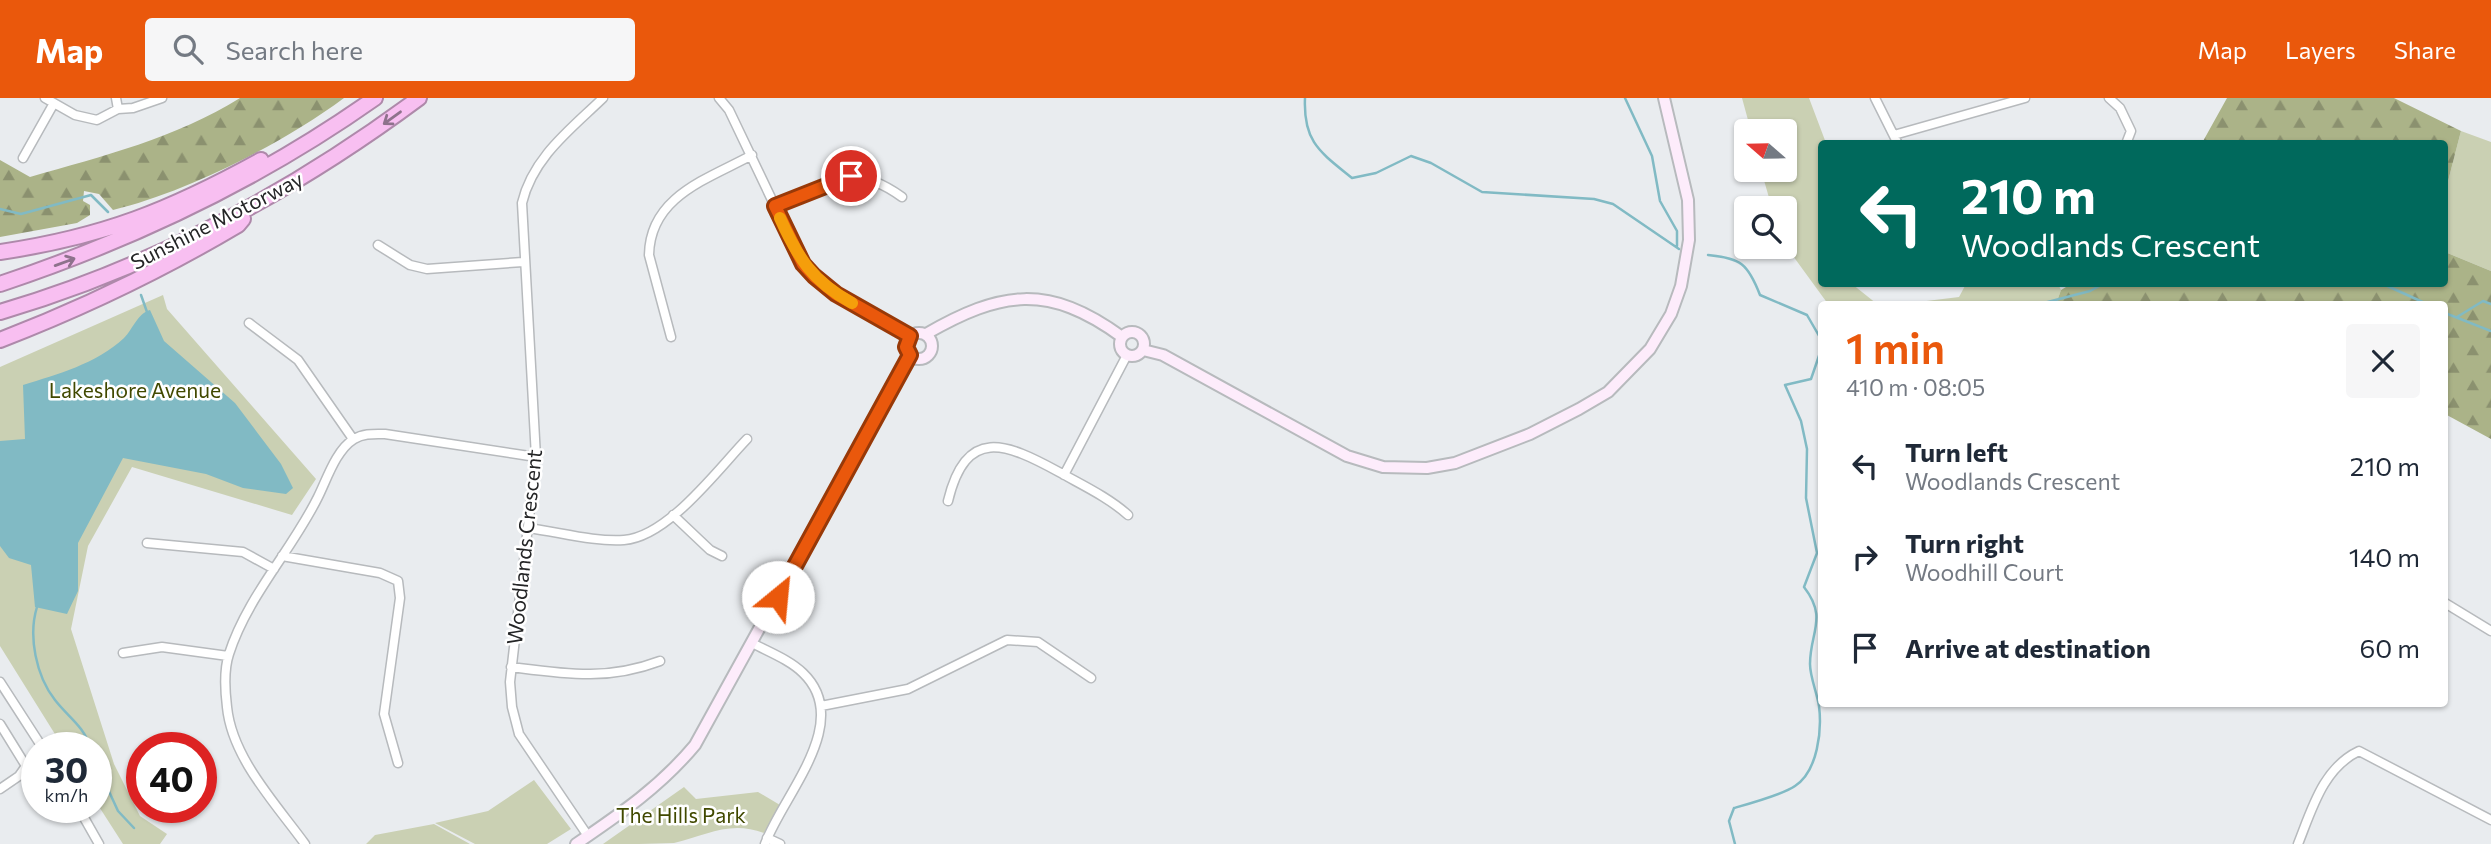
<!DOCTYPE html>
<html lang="en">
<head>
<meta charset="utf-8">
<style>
	:root { --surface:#fff; --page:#f6f6f7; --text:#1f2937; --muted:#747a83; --accent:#ea580c }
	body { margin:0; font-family:Commissioner,sans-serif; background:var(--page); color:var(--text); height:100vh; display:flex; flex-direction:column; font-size:26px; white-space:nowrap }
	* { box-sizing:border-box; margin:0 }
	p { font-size:23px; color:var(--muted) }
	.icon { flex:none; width:38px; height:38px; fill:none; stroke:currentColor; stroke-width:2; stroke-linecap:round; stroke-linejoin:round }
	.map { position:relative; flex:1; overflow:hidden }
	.panel { position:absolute; left:1818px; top:203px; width:630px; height:406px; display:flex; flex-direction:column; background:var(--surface); border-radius:7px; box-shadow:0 2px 5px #0004 }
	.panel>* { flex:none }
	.top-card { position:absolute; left:1818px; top:42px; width:630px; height:147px; border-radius:7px; box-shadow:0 2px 5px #0004; background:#00695c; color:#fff; overflow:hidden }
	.needle { width:46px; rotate:290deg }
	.controls { position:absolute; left:1734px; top:21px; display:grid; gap:14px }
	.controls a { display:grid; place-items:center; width:63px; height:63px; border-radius:7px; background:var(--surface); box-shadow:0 2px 5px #0004; font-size:35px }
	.speed { position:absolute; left:21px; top:634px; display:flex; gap:14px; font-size:35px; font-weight:700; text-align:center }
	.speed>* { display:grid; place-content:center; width:91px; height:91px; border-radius:50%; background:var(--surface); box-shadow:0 2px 5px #0004; line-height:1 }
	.speed small { font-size:18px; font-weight:400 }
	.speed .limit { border:10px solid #d22; background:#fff; color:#111 }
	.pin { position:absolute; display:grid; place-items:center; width:60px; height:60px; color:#fff; margin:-30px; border:4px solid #fff; border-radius:50%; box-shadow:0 2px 7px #0007 }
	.me { position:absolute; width:77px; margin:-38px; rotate:28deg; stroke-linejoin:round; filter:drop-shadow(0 0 5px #0008) }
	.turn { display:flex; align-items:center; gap:24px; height:147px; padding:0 28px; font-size:32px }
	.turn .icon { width:91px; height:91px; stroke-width:2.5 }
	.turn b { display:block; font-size:49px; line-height:60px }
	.round { display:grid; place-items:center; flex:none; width:74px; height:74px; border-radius:7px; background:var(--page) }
	.overview { display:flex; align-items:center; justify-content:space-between; height:119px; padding:0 28px }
	h1 { font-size:42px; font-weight:600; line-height:52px; color:var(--accent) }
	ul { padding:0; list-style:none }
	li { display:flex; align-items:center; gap:21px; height:91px; padding:0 28px }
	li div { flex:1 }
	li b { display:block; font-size:26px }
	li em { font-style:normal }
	header { display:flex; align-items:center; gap:42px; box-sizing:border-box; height:98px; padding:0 35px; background:var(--accent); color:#fff }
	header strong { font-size:33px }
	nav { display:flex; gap:38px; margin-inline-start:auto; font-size:24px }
	.search { width:490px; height:63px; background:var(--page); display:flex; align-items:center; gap:18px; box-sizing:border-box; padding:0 24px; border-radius:7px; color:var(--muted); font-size:26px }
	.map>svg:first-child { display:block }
	.green { fill:#cad0b3 }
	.forest { fill:url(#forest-firs) }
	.water { fill:#81bac4 }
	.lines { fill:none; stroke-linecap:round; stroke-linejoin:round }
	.stream { stroke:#81bac4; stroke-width:2.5 }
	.street-casing { stroke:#b7babd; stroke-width:11 }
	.secondary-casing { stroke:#b7babd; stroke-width:14 }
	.highway-casing { stroke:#ae89aa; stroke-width:18 }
	.street { stroke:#fff; stroke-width:8 }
	.secondary { stroke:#fdecfb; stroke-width:10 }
	.highway { stroke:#f8bff1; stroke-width:14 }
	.oneway { stroke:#8e728c }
	.route-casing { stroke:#983908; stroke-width:18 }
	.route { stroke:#ea580c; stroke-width:12 }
	.slow { stroke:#f59e0b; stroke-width:12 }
	.labels { text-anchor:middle; stroke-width:5; stroke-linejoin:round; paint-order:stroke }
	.street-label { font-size:21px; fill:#242526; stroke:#fff }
	.park-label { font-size:21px; fill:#414900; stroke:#fff }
</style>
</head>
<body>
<header>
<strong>Map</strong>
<div class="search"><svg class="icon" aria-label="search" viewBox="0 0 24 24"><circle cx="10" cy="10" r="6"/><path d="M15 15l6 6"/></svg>Search here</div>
<nav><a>Map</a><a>Layers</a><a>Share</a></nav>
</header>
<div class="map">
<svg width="2491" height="746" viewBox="0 0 2491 746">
	<defs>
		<pattern id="forest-firs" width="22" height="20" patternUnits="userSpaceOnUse" patternTransform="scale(1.75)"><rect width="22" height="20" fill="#abb388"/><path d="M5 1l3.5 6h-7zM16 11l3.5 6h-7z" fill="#8b916f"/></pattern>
	</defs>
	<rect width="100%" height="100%" fill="#e9ecef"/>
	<path class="green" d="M 1742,0 L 1809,0 L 1826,45 L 1822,46 L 1822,186 L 1852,186 L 1877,206 L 1828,206 L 1785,147 L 1785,110 L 1772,110 L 1761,72 L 1785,72 L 1785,33 L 1751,33 Z
		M 2461,33 L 2491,44 L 2491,173 L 2445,154 L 2445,95 Z
		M 1966,186 L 2058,186 L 2061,192 L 2056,206 L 1902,206 L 1959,199 Z
		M 163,197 L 167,211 L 316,381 L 292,417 L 132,369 L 88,448 L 71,531 L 114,666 L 140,718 L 167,736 L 160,746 L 123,746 L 96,704 L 96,649 L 63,649 L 0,548 L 0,269 Z
		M 534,682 L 571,731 L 547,746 L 475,746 L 435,725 L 488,713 Z
		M 684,689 L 696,701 L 758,694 L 780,707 L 764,735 C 730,722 707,737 674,745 C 653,746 625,746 603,746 Z
		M 434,726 L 470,746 L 366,746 L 375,737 Z"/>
	<path class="forest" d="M 240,0 L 344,0 C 282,46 187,94 113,112 L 99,96 L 84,93 L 83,103 L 90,107 L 90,117 L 77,125 L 0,139 L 0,62 L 30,79 C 103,58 176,40 240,0 Z
		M 2227,0 L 2394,0 L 2461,33 L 2445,95 L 2445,46 L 2202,45 Z
		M 2445,154 L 2491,173 L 2491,341 L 2445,316 L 2445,206 L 2056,206 L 2061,192 L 2071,186 L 2445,186 Z"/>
	<path class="water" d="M 150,212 L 164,243 L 235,305 L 281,366 L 293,390 L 286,396 L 243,390 L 206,376 L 123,360 L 78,445 L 78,493 L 67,516 L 35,509 L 31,467 L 9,460 L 0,448 L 0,343 L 25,341 L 23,287 C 58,276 96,266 124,240 C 133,231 137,216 150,212 Z"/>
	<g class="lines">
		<path class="stream" d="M 1305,0 C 1303,44 1320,54 1352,80 L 1376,75 L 1411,58 L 1431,65 L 1482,94 L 1594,101 L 1613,106 L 1679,151
			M 1625,0 L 1652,58 L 1660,103 L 1677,133 L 1677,148
			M 0,111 L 21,116 L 91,97 L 108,114
			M 1708,157 C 1741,160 1748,166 1760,197 L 1807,217 L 1822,243
			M 2383,186 L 2427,206
			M 141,197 L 147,214
			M 2040,206 L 2090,193 L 2103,186
			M 2445,215 L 2491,233
			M 2457,219 L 2483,203 L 2491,206
			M 37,509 C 28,538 36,578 55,602 C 68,619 84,628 90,649
			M 96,665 L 118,713 L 134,730
			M 1735,746 L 1729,723 L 1734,710 C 1748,706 1784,696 1795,688 C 1818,673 1822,632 1819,608 C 1817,595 1810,579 1810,566 C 1810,534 1828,520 1804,489 L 1817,455 L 1806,400 L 1807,351 L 1801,323 L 1785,287 L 1811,281 L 1822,249"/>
		<g class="street-casing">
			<path id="street" d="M 45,0 L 75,17 L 97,22 L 118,11 L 133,10 L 162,0
				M 116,0 L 118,11
				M 719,0 L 729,12 L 803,167 L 836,196 L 910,238
				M 1875,0 L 1898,46
				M 2109,0 L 2120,10 L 2131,33 L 2126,46
				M 1894,37 L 2025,0
				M 23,60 L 54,5
				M 775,108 L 841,79 C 864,76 884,86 902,99
				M 378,147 L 410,167 L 427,171 L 523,164
				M 249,225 L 298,262 L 353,341
				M 671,239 L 649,157 C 650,98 708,81 752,57
				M 1064,377 L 1127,257
				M 948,403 C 966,328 1006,345 1059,374 C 1082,387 1108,399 1128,417
				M 673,417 L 710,452 L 722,458
				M 528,430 C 559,434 594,444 624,442 C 668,439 718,371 747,341
				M 147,445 L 243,454 L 274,471
				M 282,458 L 380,475 L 398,483 L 400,500 L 384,616 L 398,665
				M 2445,505 L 2491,533
				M 752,545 C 769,554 790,562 803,575 C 854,624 783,697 765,746
				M 123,555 L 162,549 L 228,558
				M 511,569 C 566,576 607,583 660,563
				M 0,584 L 42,649
				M 821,608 L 908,591 L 1007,542 L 1038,544 L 1091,580
				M 0,626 L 26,668 L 19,678 L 0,691
				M 78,709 L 99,746
				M 588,738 L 519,636 L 512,609 L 510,584 L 536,359 L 522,105 C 533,59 571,31 603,0
				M 767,740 L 780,746
				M 305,746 C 276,706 232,660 227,609 C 225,593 224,571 229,556 C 247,499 292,452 318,399 C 327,381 336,352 354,341 C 364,335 374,336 385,336 L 536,359
				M 2298,746 C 2312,711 2323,670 2359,653 L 2491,722"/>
		</g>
		<g class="secondary-casing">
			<path id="secondary" d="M1120 246a12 12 0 1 1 24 0a12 12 0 1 1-24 0Z
				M906 248a13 13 0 1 1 26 0a13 13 0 1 1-26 0Z
				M 926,236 C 1001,193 1048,185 1122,239
				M 1143,252 L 1163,257 L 1347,358 L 1383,369 L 1427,370 L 1455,365 L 1530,336 L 1579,311 L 1608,294 L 1650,251 L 1671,216 L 1681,188 L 1689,142 L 1688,102 L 1664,0
				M 576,746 C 620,716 660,689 695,647 L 910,257"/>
		</g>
		<g class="highway-casing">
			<path id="highway" d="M 0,154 C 103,139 170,112 261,62
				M 0,186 C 135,141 259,82 375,0
				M 0,214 C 153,169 291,95 419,0
				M 0,242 C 83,210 162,172 238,127 L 243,121"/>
		</g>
		<use href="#street" class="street"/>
		<use href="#secondary" class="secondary"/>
		<use href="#highway" class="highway"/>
	</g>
	<defs><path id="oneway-shaft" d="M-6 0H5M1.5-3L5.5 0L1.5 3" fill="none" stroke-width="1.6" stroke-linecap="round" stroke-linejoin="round" transform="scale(1.75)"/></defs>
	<g class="oneway">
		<use href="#oneway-shaft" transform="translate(392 20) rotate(144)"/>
		<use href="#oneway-shaft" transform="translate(65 164) rotate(-20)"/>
	</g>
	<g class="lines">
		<g class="route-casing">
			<path id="route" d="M 778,499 L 910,257 L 906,249 L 910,238 L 836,196 L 814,178 L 803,166 L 775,108 L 851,78"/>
		</g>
		<use href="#route" class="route"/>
		<path class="slow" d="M 780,120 C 798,160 812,183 852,205"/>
	</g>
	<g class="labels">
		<g class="street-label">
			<text transform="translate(217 123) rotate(-27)" y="7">Sunshine Motorway</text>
			<text transform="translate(525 449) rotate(-84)" y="7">Woodlands Crescent</text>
		</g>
		<g class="park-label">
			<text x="135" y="300">Lakeshore Avenue</text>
			<text x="681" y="725">The Hills Park</text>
		</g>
	</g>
</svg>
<div class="controls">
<a><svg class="needle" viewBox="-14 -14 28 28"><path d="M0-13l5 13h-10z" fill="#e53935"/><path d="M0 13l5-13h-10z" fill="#747a83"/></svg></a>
<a><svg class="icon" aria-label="search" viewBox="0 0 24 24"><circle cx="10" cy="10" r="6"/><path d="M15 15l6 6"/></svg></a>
</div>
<div class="speed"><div>30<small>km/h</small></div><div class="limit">40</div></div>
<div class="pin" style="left:851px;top:78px;background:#d93025"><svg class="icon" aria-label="arrive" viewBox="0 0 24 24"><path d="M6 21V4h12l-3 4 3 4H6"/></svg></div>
<svg class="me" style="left:778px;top:499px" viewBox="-20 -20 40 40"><circle r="19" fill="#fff"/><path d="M0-13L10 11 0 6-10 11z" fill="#ea580c"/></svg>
<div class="top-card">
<div class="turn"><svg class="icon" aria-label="left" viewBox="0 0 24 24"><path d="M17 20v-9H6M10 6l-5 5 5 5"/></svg><div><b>210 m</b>Woodlands Crescent</div></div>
</div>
<section class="panel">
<div class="overview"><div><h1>1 min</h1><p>410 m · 08:05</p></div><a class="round"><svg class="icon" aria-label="close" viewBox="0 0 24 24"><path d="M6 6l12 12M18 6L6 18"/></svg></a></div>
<ul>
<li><svg class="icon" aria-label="left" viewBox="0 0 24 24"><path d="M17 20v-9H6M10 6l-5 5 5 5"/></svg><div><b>Turn left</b><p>Woodlands Crescent</p></div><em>210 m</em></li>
<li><svg class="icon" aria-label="right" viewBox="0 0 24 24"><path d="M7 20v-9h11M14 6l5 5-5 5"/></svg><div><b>Turn right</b><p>Woodhill Court</p></div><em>140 m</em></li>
<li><svg class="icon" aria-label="arrive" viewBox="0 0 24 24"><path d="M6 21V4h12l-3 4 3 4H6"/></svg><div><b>Arrive at destination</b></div><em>60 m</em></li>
</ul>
</section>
</div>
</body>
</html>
